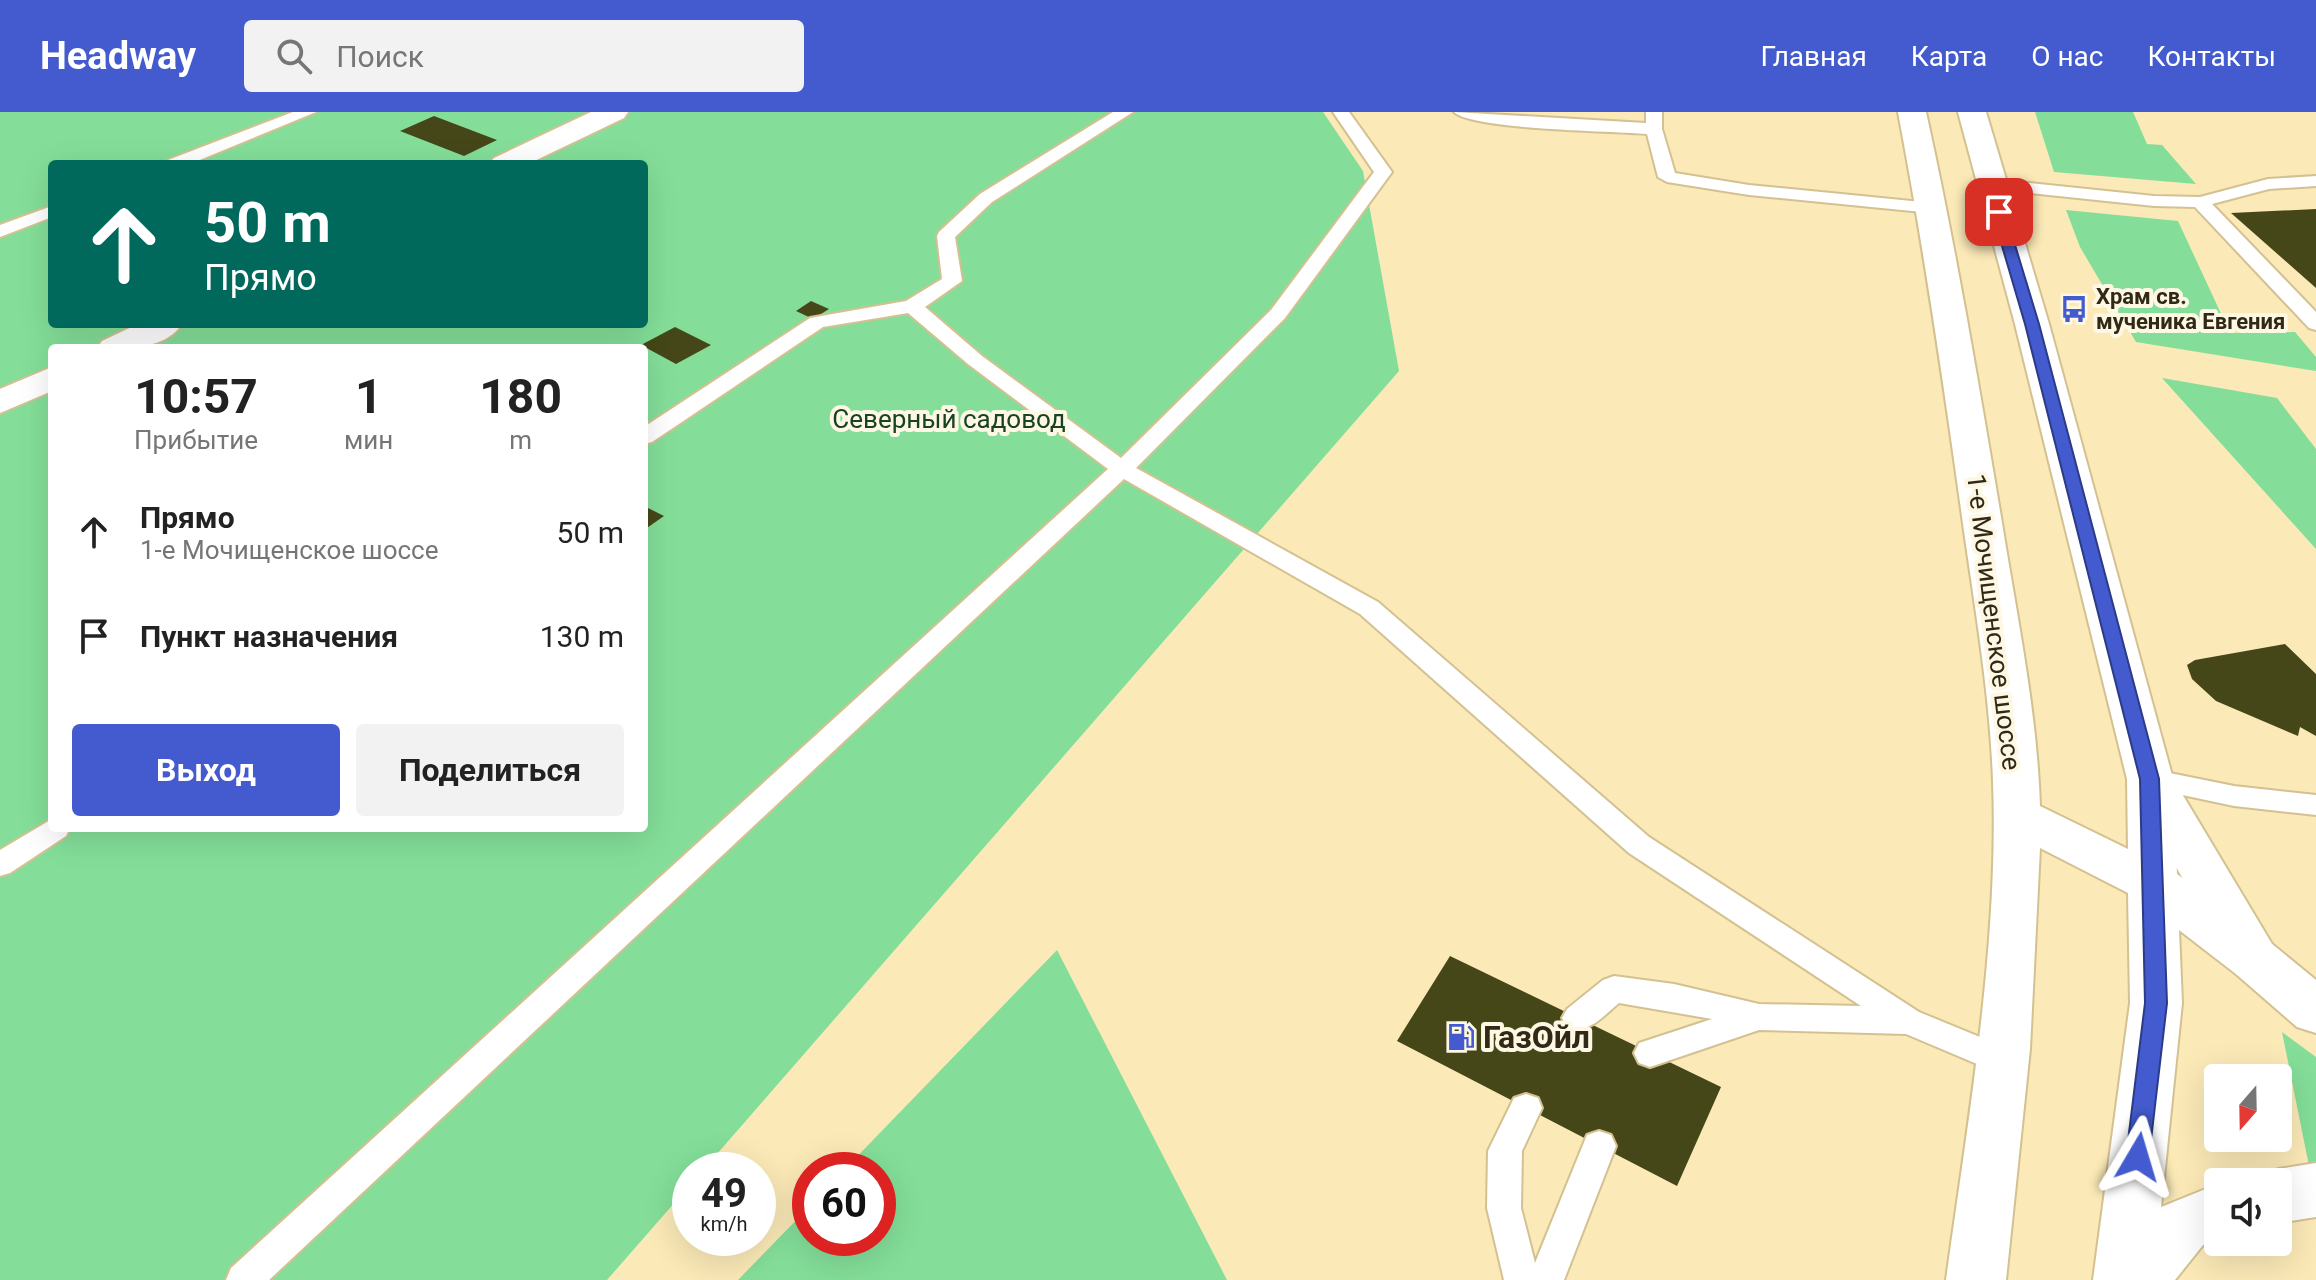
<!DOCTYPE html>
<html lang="ru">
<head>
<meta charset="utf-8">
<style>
	:root { --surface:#fff; --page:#f2f2f2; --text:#222; --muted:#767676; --accent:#435bce }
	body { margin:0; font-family:Roboto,sans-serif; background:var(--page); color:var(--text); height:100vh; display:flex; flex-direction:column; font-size:30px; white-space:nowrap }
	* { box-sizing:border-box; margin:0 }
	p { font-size:26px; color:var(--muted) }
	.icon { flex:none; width:44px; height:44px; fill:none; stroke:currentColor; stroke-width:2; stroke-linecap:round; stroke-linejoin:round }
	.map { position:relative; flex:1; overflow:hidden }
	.side { position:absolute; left:48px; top:232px; width:600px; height:488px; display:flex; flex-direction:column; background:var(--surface); border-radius:8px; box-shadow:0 8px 32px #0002 }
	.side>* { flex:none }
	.hud { position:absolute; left:48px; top:48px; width:600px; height:168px; border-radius:8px; box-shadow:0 8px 32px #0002; background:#00695c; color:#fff; overflow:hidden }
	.needle { width:52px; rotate:200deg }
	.buttons { position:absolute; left:2204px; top:952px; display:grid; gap:16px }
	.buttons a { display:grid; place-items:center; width:88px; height:88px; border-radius:8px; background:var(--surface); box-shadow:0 8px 32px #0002; font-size:40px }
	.speed { position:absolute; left:672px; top:1040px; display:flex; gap:16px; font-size:40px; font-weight:700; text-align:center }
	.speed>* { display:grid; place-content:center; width:104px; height:104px; border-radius:50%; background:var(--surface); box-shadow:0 8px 32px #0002; line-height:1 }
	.speed small { font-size:20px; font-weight:400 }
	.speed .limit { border:12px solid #d22; background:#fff; color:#111 }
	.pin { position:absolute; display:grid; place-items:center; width:68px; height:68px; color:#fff; margin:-34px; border-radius:16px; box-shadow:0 4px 12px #0006 }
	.me { position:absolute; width:88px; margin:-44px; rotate:7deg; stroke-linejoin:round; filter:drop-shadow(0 0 6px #0008) }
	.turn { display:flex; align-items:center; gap:28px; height:168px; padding:0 24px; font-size:36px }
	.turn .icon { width:104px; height:104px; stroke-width:2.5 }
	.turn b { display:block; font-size:56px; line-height:68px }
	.eta { display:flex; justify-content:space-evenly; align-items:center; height:136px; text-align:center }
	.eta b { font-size:48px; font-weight:700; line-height:56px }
	.primary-button { display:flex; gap:16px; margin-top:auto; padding:16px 24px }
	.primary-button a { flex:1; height:92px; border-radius:8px; background:var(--accent); color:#fff; font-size:32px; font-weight:700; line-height:92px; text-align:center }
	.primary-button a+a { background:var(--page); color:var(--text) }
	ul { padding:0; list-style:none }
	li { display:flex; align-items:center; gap:24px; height:104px; padding:0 24px }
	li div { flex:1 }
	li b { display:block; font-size:30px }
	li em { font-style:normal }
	header { display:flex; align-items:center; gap:48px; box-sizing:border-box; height:112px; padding:0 40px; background:var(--accent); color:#fff }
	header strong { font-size:38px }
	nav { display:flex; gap:44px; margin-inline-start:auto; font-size:28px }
	.search { width:560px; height:72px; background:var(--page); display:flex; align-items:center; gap:20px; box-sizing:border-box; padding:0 28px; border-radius:8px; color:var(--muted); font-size:30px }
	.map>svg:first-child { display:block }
	.green { fill:#84de99; fill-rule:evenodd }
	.building { fill:#464718 }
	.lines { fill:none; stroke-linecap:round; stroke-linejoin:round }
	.service-casing { stroke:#d3c191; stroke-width:4 }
	.minor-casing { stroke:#d3c191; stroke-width:4 }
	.tertiary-casing { stroke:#d3c191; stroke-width:4 }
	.primary-casing { stroke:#d3c191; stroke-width:4 }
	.service { fill:#fff; fill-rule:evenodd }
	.minor { fill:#fff; fill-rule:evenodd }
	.tertiary { fill:#fff; fill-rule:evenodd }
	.primary { fill:#fff; fill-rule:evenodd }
	.route { fill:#435bce; stroke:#2c3b86; stroke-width:2 }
	.labels { text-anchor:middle; stroke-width:8; stroke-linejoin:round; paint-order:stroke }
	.far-poi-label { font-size:22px; font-weight:bold; fill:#302915; stroke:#fef7e3; text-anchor:start }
	.park-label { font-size:26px; fill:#184224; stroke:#fef7e3 }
	.street-label { font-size:26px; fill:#302915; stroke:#fef7e3 }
	.near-poi-label { font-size:32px; font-weight:bold; fill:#302915; stroke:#fef7e3; text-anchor:start }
</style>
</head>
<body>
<header>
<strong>Headway</strong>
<div class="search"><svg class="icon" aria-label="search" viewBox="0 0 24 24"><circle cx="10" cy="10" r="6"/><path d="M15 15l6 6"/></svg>Поиск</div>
<nav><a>Главная</a><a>Карта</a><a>О нас</a><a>Контакты</a></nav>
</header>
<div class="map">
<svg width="2316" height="1168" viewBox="0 0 2316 1168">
	<rect width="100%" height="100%" fill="#fbe9b7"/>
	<path class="green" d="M 0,0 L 1323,0 L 1363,59 L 1399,259 L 703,1058 L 690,1058 L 690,1073 L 607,1168 L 0,1168 ZM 52,52 L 644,52 L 644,212 L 52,212 ZM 52,236 L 644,236 L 644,716 L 52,716 Z
		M 2035,0 L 2133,0 L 2147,32 L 2162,33 L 2196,72 L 2054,60 Z
		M 2066,98 L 2178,109 L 2230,221 L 2295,220 L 2316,245 L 2316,259 L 2136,230 L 2080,135 Z
		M 2162,266 L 2277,286 L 2316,337 L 2316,437 Z
		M 1057,838 L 1227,1168 L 738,1168 L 810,1094 L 810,1126 L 878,1126 L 878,1058 L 844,1058 Z
		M 2282,920 L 2316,945 L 2316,1055 L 2309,1054 Z"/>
	<path class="building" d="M 434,4 L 497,28 L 464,44 L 400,19 Z
		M 2316,97 L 2316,176 L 2231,101 Z
		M 811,189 L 829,197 L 813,207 L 796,199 Z
		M 675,215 L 711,233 L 676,252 L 641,233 Z
		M 644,394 L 664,404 L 644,418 Z
		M 2285,532 L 2316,562 L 2316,624 L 2300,615 L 2298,624 L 2216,589 L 2192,567 L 2187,553 L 2195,548 Z
		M 1450,844 L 1721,975 L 1677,1074 L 1397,929 Z"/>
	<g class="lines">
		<g class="service-casing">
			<path id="service" d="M 293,0 L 316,0 L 190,52 L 165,52 L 168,48 Z
				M 1113,0 L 1133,0 L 992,90 L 955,125 L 962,169 L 925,195 L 982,244 L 1121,346 L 1271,198 L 1374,60 L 1333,0 L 1349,0 L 1392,60 L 1285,206 L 1136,356 L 1378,490 L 1649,725 L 1919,900 L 2014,939 L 2019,949 L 2014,959 L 2003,963 L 1906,922 L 1759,918 L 1650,955 L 1639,951 L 1634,941 L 1639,931 L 1712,907 L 1619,891 C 1603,904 1589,923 1567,915 L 1562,906 L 1567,897 L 1603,868 L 1614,864 L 1674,872 L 1759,892 L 1861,894 L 1629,741 L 1360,502 L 1124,367 L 269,1168 L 226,1168 L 231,1156 L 1108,357 L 968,252 L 908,201 L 823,215 L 652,330 L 644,332 L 644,315 L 810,206 L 906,189 L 942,167 L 937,124 L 939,120 L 980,82 Z
				M 1454,0 L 1646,11 L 1646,0 L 1662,0 L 1662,17 L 1675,61 L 1749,73 L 1932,91 L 1941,96 L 1932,101 L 1749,83 L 1667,70 L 1658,65 L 1647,22 C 1613,19 1473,18 1454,0 Z
				M 2316,64 L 2316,74 L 2269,77 L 2212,92 L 2316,200 L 2316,218 L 2309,216 L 2195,95 L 2154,94 L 1991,77 L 1982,72 L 1991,67 L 2154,84 L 2200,85 L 2268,67 Z
				M 52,94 L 52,105 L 0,125 L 0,113 Z
				M 2150,657 L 2234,674 L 2316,683 L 2316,703 L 2234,694 L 2140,674 L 2136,667 L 2140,660 Z
				M 52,707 L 52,716 L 70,716 L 66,724 L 10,761 L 0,764 L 0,738 Z
				M 1526,982 L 1538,986 L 1542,996 L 1522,1039 L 1521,1096 L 1535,1151 L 1587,1023 L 1599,1019 L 1611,1023 L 1616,1034 L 1564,1168 L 1504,1168 L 1487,1096 L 1488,1039 L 1514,986 Z"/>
		</g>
		<g class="minor-casing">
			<path id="minor" d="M 591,0 L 628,0 L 624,6 L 528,52 L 489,52 L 494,46 Z
				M 138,212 L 182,212 C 164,239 125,236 97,236 L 102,229 Z
				M 52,255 L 52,279 L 0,301 L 0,277 Z"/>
		</g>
		<g class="tertiary-casing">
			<path id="tertiary" d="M 2150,650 L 2166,655 L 2272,832 L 2316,868 L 2316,921 L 2297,915 L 2236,862 L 2127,667 L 2134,655 Z"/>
		</g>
		<g class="primary-casing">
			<path id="primary" d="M 1898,0 L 1926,0 C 1956,136 1979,274 2002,411 C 2017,505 2037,599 2040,694 L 2128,737 L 2127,667 L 2015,212 L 1958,0 L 1986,0 L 2049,212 L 2173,667 L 2177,762 L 2272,832 L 2280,847 L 2272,862 L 2254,868 L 2236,862 L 2179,818 L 2182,891 L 2161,1095 L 2218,1072 L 2218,1127 L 2203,1133 L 2175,1168 L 2093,1168 L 2130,891 L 2128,781 L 2040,736 L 2030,937 L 2006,1168 L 1946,1168 C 1968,1007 1999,832 1993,669 C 1990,583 1975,497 1963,412 C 1944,274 1924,137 1898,0 Z
				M 2316,1051 L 2316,1105 L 2278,1111 L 2278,1070 L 2255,1070 L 2258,1065 L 2278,1057 Z"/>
		</g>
		<use href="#service" class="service"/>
		<use href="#minor" class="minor"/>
		<use href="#tertiary" class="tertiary"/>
		<use href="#primary" class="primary"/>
	</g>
	<path class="route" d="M 1999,96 L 2005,100 L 2039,212 L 2159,667 L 2167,891 L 2149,1045 L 2146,1053 L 2138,1056 L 2130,1053 L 2126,1045 L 2145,891 L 2140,667 L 2025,212 L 1992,100 Z"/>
	<defs>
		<g id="bus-bare" transform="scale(2.16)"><path d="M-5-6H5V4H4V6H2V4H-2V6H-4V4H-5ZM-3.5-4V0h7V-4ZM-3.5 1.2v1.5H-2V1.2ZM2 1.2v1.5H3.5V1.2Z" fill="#435bce" stroke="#fef7e3" stroke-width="2.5" paint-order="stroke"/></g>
		<g id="fuel-bare" transform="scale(2.16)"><path d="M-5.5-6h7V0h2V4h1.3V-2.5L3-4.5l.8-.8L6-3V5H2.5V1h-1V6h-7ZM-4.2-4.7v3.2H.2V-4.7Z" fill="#435bce" stroke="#fef7e3" stroke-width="2.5" paint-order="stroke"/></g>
	</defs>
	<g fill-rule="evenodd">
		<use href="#bus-bare" x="2074" y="197"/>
		<use href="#fuel-bare" x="1461" y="925"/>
	</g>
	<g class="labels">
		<g class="far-poi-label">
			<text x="2096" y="192">Храм св.<tspan x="2096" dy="25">мученика Евгения</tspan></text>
		</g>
		<g class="park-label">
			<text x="949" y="316">Северный садовод</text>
		</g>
		<g class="street-label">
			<text transform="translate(1994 510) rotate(83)" y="9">1-е Мочищенское шоссе</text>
		</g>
		<g class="near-poi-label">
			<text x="1483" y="936">ГазОйл</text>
		</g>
	</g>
</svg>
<div class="buttons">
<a><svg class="needle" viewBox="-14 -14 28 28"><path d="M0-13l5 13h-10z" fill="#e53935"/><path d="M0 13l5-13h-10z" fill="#767676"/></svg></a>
<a><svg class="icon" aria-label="sound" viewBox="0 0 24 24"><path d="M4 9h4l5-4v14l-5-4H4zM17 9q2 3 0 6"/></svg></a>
</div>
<div class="speed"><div>49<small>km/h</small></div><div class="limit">60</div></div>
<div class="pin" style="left:1999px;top:100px;background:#d93025"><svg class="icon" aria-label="arrive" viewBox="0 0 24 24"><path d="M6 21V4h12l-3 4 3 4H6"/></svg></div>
<svg class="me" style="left:2138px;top:1045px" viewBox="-20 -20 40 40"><path d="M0-17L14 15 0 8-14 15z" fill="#435bce" stroke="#fff" stroke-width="4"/></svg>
<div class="hud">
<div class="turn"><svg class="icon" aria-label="ahead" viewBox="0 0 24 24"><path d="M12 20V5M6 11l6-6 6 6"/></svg><div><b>50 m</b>Прямо</div></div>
</div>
<section class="side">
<div class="eta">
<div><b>10:57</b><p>Прибытие</p></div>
<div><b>1</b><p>мин</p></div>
<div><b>180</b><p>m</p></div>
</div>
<ul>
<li><svg class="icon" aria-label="ahead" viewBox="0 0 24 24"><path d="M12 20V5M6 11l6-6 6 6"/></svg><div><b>Прямо</b><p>1-е Мочищенское шоссе</p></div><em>50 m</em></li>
<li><svg class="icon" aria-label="arrive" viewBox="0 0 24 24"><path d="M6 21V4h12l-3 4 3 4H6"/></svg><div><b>Пункт назначения</b></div><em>130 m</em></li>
</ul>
<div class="primary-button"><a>Выход</a><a>Поделиться</a></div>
</section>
</div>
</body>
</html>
